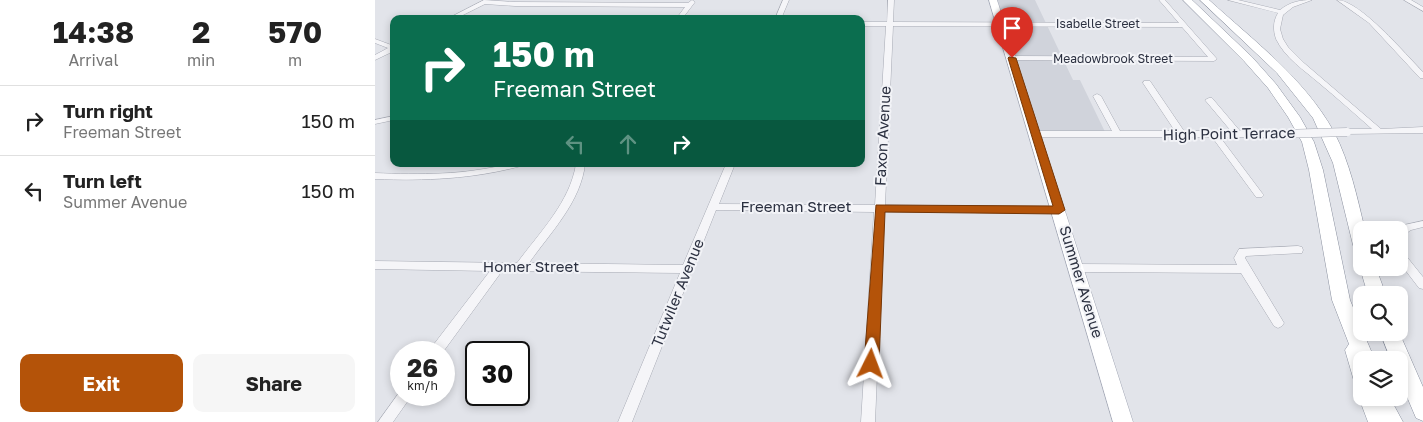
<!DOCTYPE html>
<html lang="en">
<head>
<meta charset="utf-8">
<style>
	:root { --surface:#fff; --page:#f6f6f6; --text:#222; --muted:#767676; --line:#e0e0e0; --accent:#b45309 }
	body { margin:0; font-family:"Golos Text",sans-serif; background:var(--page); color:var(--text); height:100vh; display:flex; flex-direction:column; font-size:19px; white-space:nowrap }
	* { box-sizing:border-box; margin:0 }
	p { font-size:16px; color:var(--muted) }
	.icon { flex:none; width:28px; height:28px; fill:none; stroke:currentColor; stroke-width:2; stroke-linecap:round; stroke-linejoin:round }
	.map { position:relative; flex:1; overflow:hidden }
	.panel { display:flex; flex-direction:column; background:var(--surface); width:375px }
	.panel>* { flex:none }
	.banner { position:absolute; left:15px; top:15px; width:475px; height:152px; border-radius:10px; box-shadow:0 2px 8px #0003; background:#0b6e4f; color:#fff; overflow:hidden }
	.tools { position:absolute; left:978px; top:221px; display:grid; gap:10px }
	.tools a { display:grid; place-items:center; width:55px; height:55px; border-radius:10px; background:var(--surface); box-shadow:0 2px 8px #0003; font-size:25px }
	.speed { position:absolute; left:15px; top:341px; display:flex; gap:10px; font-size:25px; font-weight:700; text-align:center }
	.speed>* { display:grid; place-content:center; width:65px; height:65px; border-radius:50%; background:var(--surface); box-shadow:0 2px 8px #0003; line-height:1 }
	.speed small { font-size:12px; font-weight:400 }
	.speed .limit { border:2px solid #111; border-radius:8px; background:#fff; color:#111 }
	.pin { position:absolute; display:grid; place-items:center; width:42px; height:42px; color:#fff; margin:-51px -21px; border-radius:50% 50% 50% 0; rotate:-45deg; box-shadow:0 0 5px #0007 }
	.pin .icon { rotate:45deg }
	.me { position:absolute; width:55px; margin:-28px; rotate:3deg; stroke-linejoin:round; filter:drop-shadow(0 0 4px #0008) }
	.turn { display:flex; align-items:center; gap:18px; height:105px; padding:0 20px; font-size:22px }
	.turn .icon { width:65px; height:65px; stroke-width:2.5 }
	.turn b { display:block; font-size:35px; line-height:42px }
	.lanes { display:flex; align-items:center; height:48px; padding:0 20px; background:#0003; justify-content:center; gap:25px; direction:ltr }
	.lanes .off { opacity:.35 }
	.eta { display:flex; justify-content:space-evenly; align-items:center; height:85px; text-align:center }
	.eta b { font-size:30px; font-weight:700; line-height:35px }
	.button { display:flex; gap:10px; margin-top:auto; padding:10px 20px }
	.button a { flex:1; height:58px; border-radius:10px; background:var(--accent); color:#fff; font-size:20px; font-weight:700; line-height:58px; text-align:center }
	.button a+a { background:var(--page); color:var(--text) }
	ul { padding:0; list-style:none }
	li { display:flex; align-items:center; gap:15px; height:70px; padding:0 20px; border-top:1px solid var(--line) }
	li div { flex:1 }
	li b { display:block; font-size:19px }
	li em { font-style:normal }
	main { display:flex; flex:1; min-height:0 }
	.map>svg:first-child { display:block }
	.built { fill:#d0d3db }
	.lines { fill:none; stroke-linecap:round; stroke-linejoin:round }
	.minor-casing { stroke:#a7aab4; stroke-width:1 }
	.major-casing { stroke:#a2a7b5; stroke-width:1 }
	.highway-casing { stroke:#8a909f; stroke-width:1 }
	.minor { fill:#f5f5f8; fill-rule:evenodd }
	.major { fill:#fff; fill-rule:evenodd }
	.highway { fill:#fff; fill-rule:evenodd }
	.minor-bridge-casing { stroke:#a7aab4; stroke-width:9; stroke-linecap:butt }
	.minor-bridge { stroke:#f5f5f8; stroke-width:8 }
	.route { fill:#b45309; stroke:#753606 }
	.labels { text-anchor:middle; stroke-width:4; stroke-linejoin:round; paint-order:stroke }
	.far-street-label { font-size:12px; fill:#2b3040; stroke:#f2f3f7 }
	.street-label { font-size:15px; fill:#2b3040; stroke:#f2f3f7 }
</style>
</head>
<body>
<main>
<section class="panel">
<div class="eta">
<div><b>14:38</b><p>Arrival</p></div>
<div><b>2</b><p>min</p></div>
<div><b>570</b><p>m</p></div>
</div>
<ul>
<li><svg class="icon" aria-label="right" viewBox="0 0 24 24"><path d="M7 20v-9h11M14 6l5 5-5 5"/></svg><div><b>Turn right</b><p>Freeman Street</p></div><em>150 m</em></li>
<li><svg class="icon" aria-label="left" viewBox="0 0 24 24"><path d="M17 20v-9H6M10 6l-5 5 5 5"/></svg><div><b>Turn left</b><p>Summer Avenue</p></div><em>150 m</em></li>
</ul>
<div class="button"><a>Exit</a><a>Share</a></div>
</section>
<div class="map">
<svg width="1048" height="422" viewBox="0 0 1048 422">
	<rect width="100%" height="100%" fill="#e2e4ea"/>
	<path class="built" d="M 618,0 L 660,0 L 698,80 L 705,80 L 731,134 L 661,134 Z"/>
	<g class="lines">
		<g class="minor-casing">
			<path id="minor" d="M 109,0 L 140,2 L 313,3 L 317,0 L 320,2 L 307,19 L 301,19 L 310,7 L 140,6 L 110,4 L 80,19 L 72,19 Z
				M 408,0 L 414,0 L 406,19 L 400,19 Z
				M 513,0 L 519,0 L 518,22 L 804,23 L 784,0 L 790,0 L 842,59 L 839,61 L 637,60 L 634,58 L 637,56 L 833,57 L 807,27 L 518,26 L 510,205 L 684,207 L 689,210 L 684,213 L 509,212 L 500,422 L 486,422 L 499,212 L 341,210 L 257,422 L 243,422 L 305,273 L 127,271 L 68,352 L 55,352 L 56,348 L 115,271 L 0,269 L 0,261 L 142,263 C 165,232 195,202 201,164 L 210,164 C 206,202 175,233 154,263 L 308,265 L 351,164 L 360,164 L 344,204 L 500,205 L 511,26 L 486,26 L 486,22 L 512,22 Z
				M 853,0 L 863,0 L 905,10 C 915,2 925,0 937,0 L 918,7 L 908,15 L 905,29 L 908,39 L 913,47 L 929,63 L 1006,129 L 1048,127 L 1048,133 L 969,134 L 969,130 L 972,129 L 997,129 C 979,113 962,98 944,83 C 929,70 910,58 901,39 C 898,30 898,21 903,13 Z
				M 962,0 C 985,0 1031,55 1048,72 L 1048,78 L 1045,78 L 994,23 Z
				M 1029,0 L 1036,0 L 1048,7 L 1048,11 Z
				M 0,39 L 19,46 L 19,51 L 0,60 L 0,55 L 13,48 L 0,43 Z
				M 769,81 L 775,81 L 809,131 L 856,131 L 830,100 L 834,98 L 837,98 L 865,131 L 909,132 L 909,136 L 906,137 L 845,137 L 887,193 L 889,195 L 887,197 L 881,197 L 837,137 L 661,137 L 657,134 L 661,131 L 737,131 L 718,96 L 722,94 L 726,96 L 745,131 L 800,131 L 768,83 Z
				M 19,116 L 19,120 L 0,124 L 0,120 Z
				M 133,164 L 148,164 L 146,166 C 98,179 50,181 0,179 L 0,173 C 45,175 90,175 133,164 Z
				M 1048,221 L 1048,227 L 1036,230 L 1024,238 L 1024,230 L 1022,230 L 1029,225 Z
				M 923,246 L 927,247 L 928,250 L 927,253 L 871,256 L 870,258 L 909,323 L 907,326 L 903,328 L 899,326 L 866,273 L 702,272 L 698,271 L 696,268 L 698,265 L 702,264 L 862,265 L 859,258 L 864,249 Z
				M 1024,251 L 1028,252 L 1048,277 L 1048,289 L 1044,288 L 1024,262 Z
				M 26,390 L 26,395 L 37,395 L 18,422 L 3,422 Z"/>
		</g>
		<g class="major-casing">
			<path id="major" d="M 614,0 L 622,0 L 758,422 L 738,422 Z"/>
		</g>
		<g class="highway-casing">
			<path id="highway" d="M 808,0 L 817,0 L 877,57 L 901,84 L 925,117 L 939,142 L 948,170 L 975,300 L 986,327 L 986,332 L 988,332 L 1000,360 L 986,360 L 986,384 L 979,381 L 970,350 L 974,344 L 957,300 L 934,170 L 927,142 L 913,117 L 893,88 L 869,61 Z
				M 825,0 L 834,0 C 878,40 930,79 959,132 C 975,163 982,197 990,230 L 986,230 L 986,251 L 980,249 L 978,245 L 958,163 L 938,118 L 902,73 Z
				M 986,265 L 986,268 L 1001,268 L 1011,295 L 993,295 L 985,268 Z
				M 1005,332 L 1024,332 L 1048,387 L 1048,421 L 1041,418 L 1024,378 L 1024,360 L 1016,360 Z
				M 986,392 L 986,398 L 1015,398 L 1028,422 L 993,422 L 984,398 Z"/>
		</g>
		<use href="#minor" class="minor"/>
		<use href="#major" class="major"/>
		<use href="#highway" class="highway"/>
		<g class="minor-bridge-casing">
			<path id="minor-bridge" d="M 906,134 L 972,132"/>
		</g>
		<use href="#minor-bridge" class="minor-bridge"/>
	</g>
	<path class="route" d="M 634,57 L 641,58 L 690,210 L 684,214 L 510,212 L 504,364 L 502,368 L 496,370 L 491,368 L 489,364 L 501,205 L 678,206 L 633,58 Z"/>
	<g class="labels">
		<g class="far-street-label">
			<text x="723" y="28">Isabelle Street</text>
			<text x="738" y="63">Meadowbrook Street</text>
		</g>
		<g class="street-label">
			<text transform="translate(854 134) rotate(-1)" y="5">High Point Terrace</text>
			<text transform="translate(508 136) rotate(-87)" y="5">Faxon Avenue</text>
			<text x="421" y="212">Freeman Street</text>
			<text x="156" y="272">Homer Street</text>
			<text transform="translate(706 282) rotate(73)" y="5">Summer Avenue</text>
			<text transform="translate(303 293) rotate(-68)" y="5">Tutwiler Avenue</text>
		</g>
	</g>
</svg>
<div class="tools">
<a><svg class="icon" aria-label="sound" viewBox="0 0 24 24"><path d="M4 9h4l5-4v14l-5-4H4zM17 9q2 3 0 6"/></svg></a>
<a><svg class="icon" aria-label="search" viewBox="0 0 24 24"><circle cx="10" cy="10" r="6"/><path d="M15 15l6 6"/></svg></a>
<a><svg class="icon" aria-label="layers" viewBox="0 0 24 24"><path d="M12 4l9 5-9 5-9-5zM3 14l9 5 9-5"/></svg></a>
</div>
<div class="speed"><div>26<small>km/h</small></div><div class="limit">30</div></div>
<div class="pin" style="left:637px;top:58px;background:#d93025"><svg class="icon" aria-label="arrive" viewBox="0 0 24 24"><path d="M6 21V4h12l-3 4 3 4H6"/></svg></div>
<svg class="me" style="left:496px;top:364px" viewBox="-20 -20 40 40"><path d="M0-17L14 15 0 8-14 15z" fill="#b45309" stroke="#fff" stroke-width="4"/></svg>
<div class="banner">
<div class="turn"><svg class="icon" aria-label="right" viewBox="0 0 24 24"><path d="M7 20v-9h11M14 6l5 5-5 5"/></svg><div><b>150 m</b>Freeman Street</div></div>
<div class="lanes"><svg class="icon off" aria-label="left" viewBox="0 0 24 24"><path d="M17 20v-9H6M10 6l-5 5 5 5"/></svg><svg class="icon off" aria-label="ahead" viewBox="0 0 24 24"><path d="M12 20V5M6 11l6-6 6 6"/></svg><svg class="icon" aria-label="right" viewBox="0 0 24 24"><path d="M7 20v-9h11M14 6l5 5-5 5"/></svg></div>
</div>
</div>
</main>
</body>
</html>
